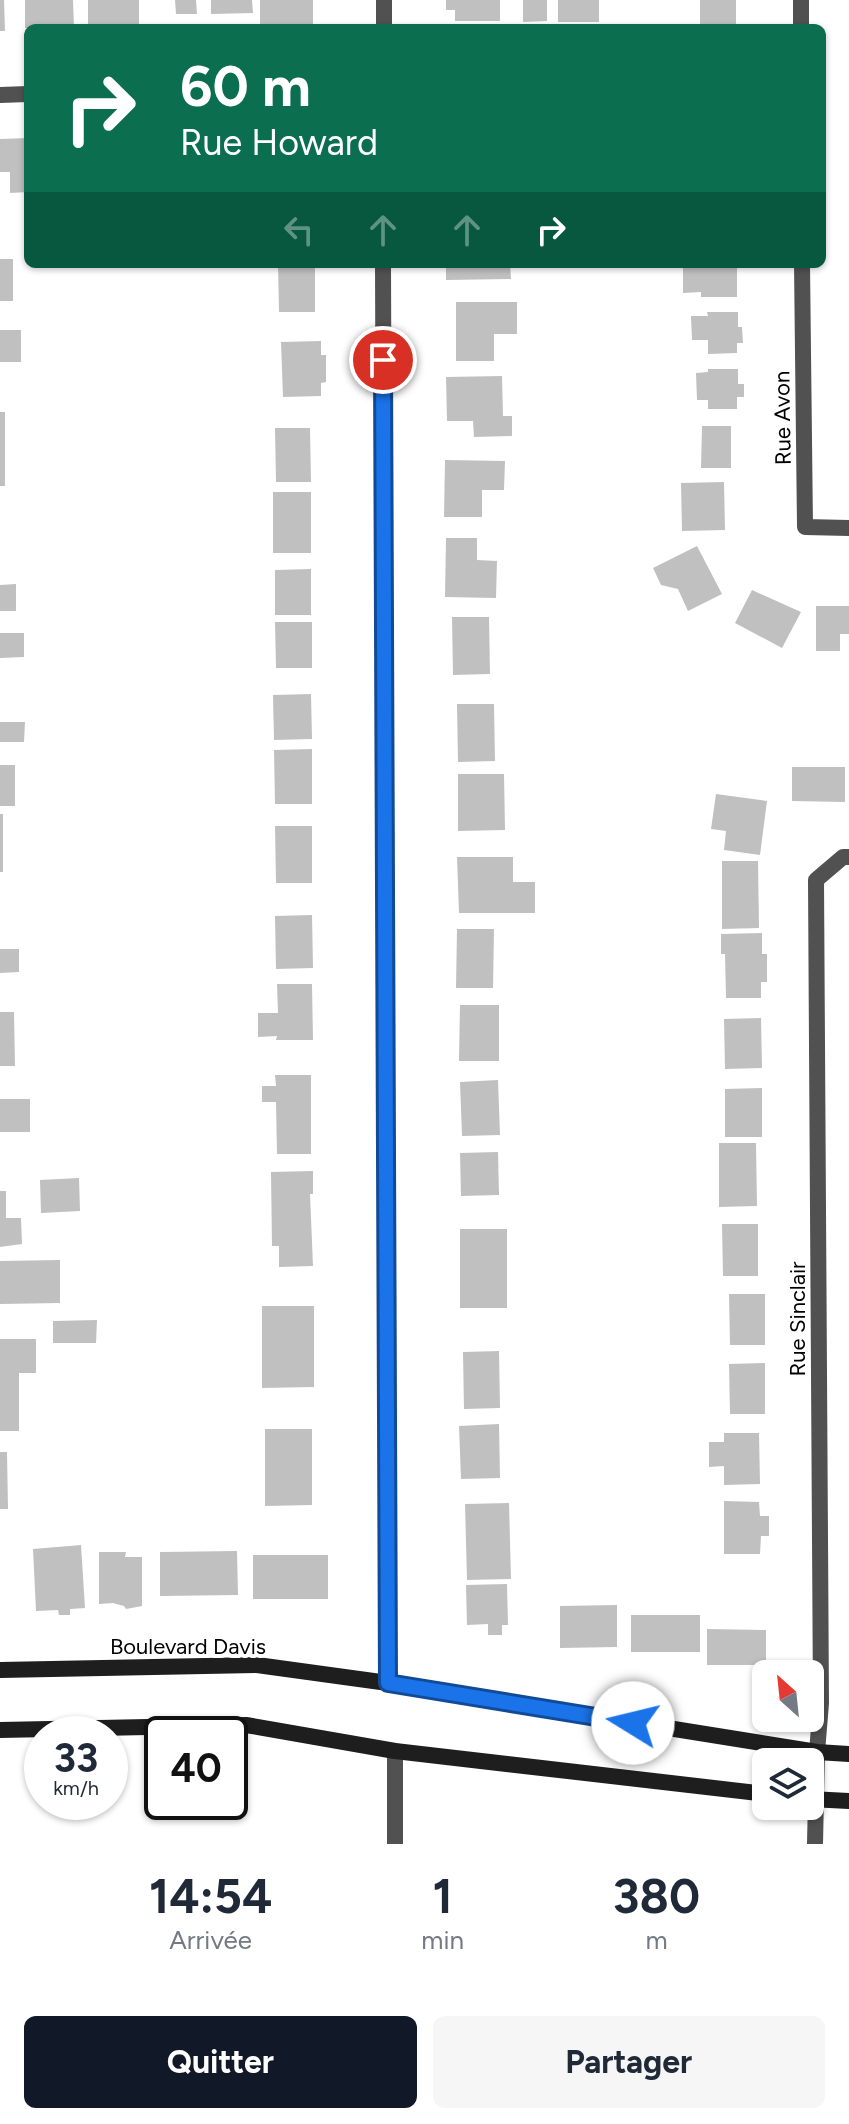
<!DOCTYPE html>
<html lang="fr">
<head>
<meta charset="utf-8">
<style>
	:root { --surface:#fff; --page:#f6f6f7; --text:#1f2937; --muted:#747a83; --accent:#111827 }
	body { margin:0; font-family:Figtree,sans-serif; background:var(--page); color:var(--text); height:100vh; display:flex; flex-direction:column; font-size:30px; white-space:nowrap }
	* { box-sizing:border-box; margin:0 }
	p { font-size:26px; color:var(--muted) }
	.icon { flex:none; width:44px; height:44px; fill:none; stroke:currentColor; stroke-width:2; stroke-linecap:round; stroke-linejoin:round }
	.map { position:relative; height:1844px; overflow:hidden }
	.details { display:flex; flex-direction:column; background:var(--surface); flex:1 }
	.details>* { flex:none }
	.top-card { position:absolute; left:24px; top:24px; width:802px; height:244px; border-radius:12px; box-shadow:0 2px 6px #0004; background:#0b6e4f; color:#fff; overflow:hidden }
	.needle { width:52px; rotate:333deg }
	.buttons { position:absolute; left:752px; top:1660px; display:grid; gap:16px }
	.buttons a { display:grid; place-items:center; width:72px; height:72px; border-radius:12px; background:var(--surface); box-shadow:0 2px 6px #0004; font-size:40px }
	.speed { position:absolute; left:24px; top:1716px; display:flex; gap:16px; font-size:40px; font-weight:700; text-align:center }
	.speed>* { display:grid; place-content:center; width:104px; height:104px; border-radius:50%; background:var(--surface); box-shadow:0 2px 6px #0004; line-height:1 }
	.speed small { font-size:20px; font-weight:400 }
	.speed .limit { border:4px solid #111; border-radius:12px; background:#fff; color:#111 }
	.pin { position:absolute; display:grid; place-items:center; width:68px; height:68px; color:#fff; margin:-34px; border:4px solid #fff; border-radius:50%; box-shadow:0 2px 8px #0007 }
	.me { position:absolute; width:88px; margin:-44px; rotate:279deg; stroke-linejoin:round; filter:drop-shadow(0 0 6px #0008) }
	.turn { display:flex; align-items:center; gap:28px; height:168px; padding:0 24px; font-size:36px }
	.turn .icon { width:104px; height:104px; stroke-width:2.5 }
	.turn b { display:block; font-size:56px; line-height:68px }
	.lanes { display:flex; align-items:center; height:76px; padding:0 24px; background:#0003; justify-content:center; gap:40px; direction:ltr }
	.lanes .off { opacity:.35 }
	.eta { display:flex; justify-content:space-evenly; align-items:center; height:136px; text-align:center }
	.eta b { font-size:48px; font-weight:700; line-height:56px }
	.action { display:flex; gap:16px; margin-top:auto; padding:16px 24px }
	.action a { flex:1; height:92px; border-radius:12px; background:var(--accent); color:#fff; font-size:32px; font-weight:700; line-height:92px; text-align:center }
	.action a+a { background:var(--page); color:var(--text) }
	.map>svg:first-child { display:block }
	.building { fill:#c0c0c0 }
	.lines { fill:none; stroke-linecap:round; stroke-linejoin:round }
	.street { stroke:#515151; stroke-width:16 }
	.secondary { stroke:#1e1e1e; stroke-width:16 }
	.route-casing { stroke:#114b97; stroke-width:20 }
	.route { stroke:#1a73e8; stroke-width:14 }
	.labels { text-anchor:middle; stroke-width:8; stroke-linejoin:round; paint-order:stroke }
	.street-label { font-size:22px; fill:#000; stroke:#fff }
</style>
</head>
<body>
<div class="map">
<svg width="849" height="1844" viewBox="0 0 849 1844">
	<rect width="100%" height="100%" fill="#fff"/>
	<path class="building" d="M 0,0 L 4,0 L 5,31 L 0,31 Z
		M 25,0 L 73,0 L 74,28 L 25,28 Z
		M 88,0 L 139,0 L 139,28 L 88,28 Z
		M 175,0 L 196,0 L 197,14 L 176,14 Z
		M 211,0 L 252,0 L 253,13 L 211,14 Z
		M 260,0 L 313,0 L 313,24 L 260,24 Z
		M 446,0 L 500,0 L 500,21 L 455,21 L 455,10 L 446,10 Z
		M 523,0 L 547,0 L 547,21 L 523,22 Z
		M 558,0 L 599,0 L 599,22 L 558,22 Z
		M 700,0 L 736,0 L 736,28 L 700,28 Z
		M 28,138 L 28,192 L 10,193 L 10,172 L 0,172 L 0,139 Z
		M 0,259 L 13,259 L 13,301 L 0,301 Z
		M 278,264 L 315,264 L 315,312 L 279,312 Z
		M 446,264 L 510,264 L 511,279 L 446,280 Z
		M 701,264 L 737,264 L 737,297 L 701,297 L 701,292 L 683,293 L 683,268 L 696,268 Z
		M 456,302 L 517,302 L 517,334 L 494,334 L 494,361 L 456,361 Z
		M 707,312 L 738,312 L 738,327 L 742,327 L 743,343 L 737,343 L 737,353 L 708,354 L 708,340 L 692,340 L 691,316 L 708,316 Z
		M 0,330 L 21,330 L 21,362 L 0,362 Z
		M 321,341 L 321,355 L 326,355 L 326,382 L 321,383 L 321,396 L 283,397 L 281,342 Z
		M 708,369 L 738,369 L 738,384 L 744,384 L 744,397 L 737,397 L 737,409 L 708,409 L 708,400 L 697,400 L 696,373 L 708,372 Z
		M 502,376 L 503,416 L 512,416 L 512,436 L 474,437 L 473,421 L 447,421 L 446,377 Z
		M 0,412 L 5,412 L 5,486 L 0,486 Z
		M 702,426 L 731,426 L 731,468 L 701,468 Z
		M 275,428 L 310,428 L 311,482 L 276,482 Z
		M 445,460 L 505,461 L 504,490 L 482,490 L 482,517 L 444,517 Z
		M 724,482 L 725,530 L 682,531 L 681,483 Z
		M 273,492 L 311,492 L 311,553 L 273,553 Z
		M 446,538 L 477,538 L 477,560 L 497,561 L 496,598 L 445,597 Z
		M 697,546 L 722,594 L 688,611 L 678,589 L 661,585 L 653,568 Z
		M 311,569 L 311,615 L 275,615 L 275,570 Z
		M 16,584 L 16,611 L 0,611 L 0,585 Z
		M 752,590 L 801,612 L 782,648 L 735,623 Z
		M 816,606 L 849,606 L 849,634 L 840,634 L 840,651 L 816,651 Z
		M 452,617 L 489,617 L 490,674 L 453,675 Z
		M 275,622 L 312,622 L 312,668 L 276,668 Z
		M 0,633 L 24,633 L 24,657 L 0,658 Z
		M 311,694 L 312,739 L 274,740 L 273,695 Z
		M 457,704 L 494,704 L 495,761 L 458,762 Z
		M 0,722 L 25,722 L 24,742 L 0,742 Z
		M 312,749 L 312,804 L 275,804 L 274,750 Z
		M 0,765 L 15,765 L 15,806 L 0,806 Z
		M 792,767 L 845,767 L 845,802 L 792,801 Z
		M 458,774 L 504,774 L 505,830 L 458,831 Z
		M 716,794 L 767,801 L 760,855 L 724,850 L 726,831 L 711,829 Z
		M 0,814 L 3,814 L 3,872 L 0,872 Z
		M 275,826 L 312,826 L 312,883 L 276,883 Z
		M 457,857 L 513,857 L 513,882 L 535,882 L 535,913 L 459,913 Z
		M 722,861 L 758,861 L 759,928 L 722,929 Z
		M 312,915 L 313,968 L 276,969 L 275,916 Z
		M 457,929 L 494,929 L 493,988 L 456,988 Z
		M 762,933 L 762,954 L 767,954 L 767,982 L 761,982 L 761,998 L 726,998 L 725,954 L 721,954 L 721,934 Z
		M 0,949 L 19,949 L 19,972 L 0,973 Z
		M 277,984 L 312,984 L 313,1040 L 276,1040 L 277,1036 L 258,1037 L 258,1013 L 278,1013 Z
		M 460,1005 L 499,1005 L 499,1061 L 459,1061 Z
		M 0,1012 L 14,1012 L 15,1066 L 0,1066 Z
		M 761,1018 L 762,1068 L 725,1069 L 724,1019 Z
		M 275,1075 L 311,1075 L 311,1154 L 277,1154 L 276,1102 L 262,1102 L 262,1086 L 276,1086 Z
		M 498,1080 L 500,1135 L 462,1136 L 460,1082 Z
		M 762,1088 L 762,1137 L 725,1137 L 725,1089 Z
		M 0,1099 L 30,1099 L 30,1132 L 0,1132 Z
		M 719,1143 L 756,1143 L 757,1206 L 719,1207 Z
		M 498,1152 L 499,1195 L 461,1196 L 460,1153 Z
		M 313,1171 L 313,1194 L 310,1194 L 313,1266 L 279,1267 L 279,1246 L 272,1246 L 271,1172 Z
		M 79,1178 L 80,1211 L 41,1213 L 40,1180 Z
		M 0,1191 L 6,1191 L 6,1218 L 21,1218 L 22,1244 L 0,1247 Z
		M 722,1224 L 758,1224 L 758,1276 L 723,1276 Z
		M 460,1229 L 507,1229 L 507,1308 L 460,1308 Z
		M 60,1260 L 60,1303 L 0,1304 L 0,1261 Z
		M 729,1294 L 765,1294 L 765,1345 L 730,1345 Z
		M 262,1306 L 314,1306 L 314,1387 L 262,1388 Z
		M 97,1320 L 96,1343 L 53,1343 L 53,1321 Z
		M 0,1339 L 36,1339 L 36,1373 L 19,1373 L 19,1431 L 0,1431 Z
		M 499,1351 L 500,1408 L 464,1409 L 463,1352 Z
		M 765,1363 L 765,1414 L 730,1414 L 729,1364 Z
		M 499,1424 L 500,1478 L 461,1479 L 459,1426 Z
		M 265,1429 L 312,1429 L 312,1505 L 265,1506 Z
		M 724,1433 L 759,1433 L 760,1484 L 724,1485 L 724,1466 L 709,1467 L 709,1442 L 724,1442 Z
		M 0,1452 L 7,1452 L 8,1509 L 0,1509 Z
		M 724,1501 L 759,1502 L 760,1516 L 769,1516 L 769,1536 L 761,1536 L 760,1554 L 724,1554 Z
		M 509,1503 L 511,1579 L 467,1580 L 465,1504 Z
		M 81,1545 L 85,1608 L 70,1609 L 70,1615 L 59,1615 L 58,1610 L 36,1611 L 33,1549 Z
		M 237,1551 L 238,1595 L 160,1596 L 160,1552 Z
		M 99,1552 L 126,1552 L 125,1557 L 142,1557 L 142,1606 L 126,1609 L 124,1606 L 113,1603 L 99,1604 Z
		M 253,1555 L 328,1555 L 328,1599 L 253,1599 Z
		M 507,1584 L 508,1625 L 502,1625 L 502,1635 L 488,1635 L 488,1624 L 467,1625 L 466,1585 Z
		M 617,1605 L 617,1647 L 560,1648 L 560,1606 Z
		M 631,1615 L 700,1615 L 700,1652 L 631,1652 Z
		M 707,1629 L 766,1630 L 766,1665 L 707,1665 Z"/>
	<g class="lines">
		<path class="street" d="M 384,0 L 384,28
			M 801,28 L 801,0
			M 0,95 L 28,94
			M 383,264 L 388,1683
			M 802,264 L 805,527 L 849,528
			M 395,1751 L 395,1844
			M 815,1844 L 817,1752 L 821,1703 L 816,880 L 843,857 L 849,857"/>
		<path class="secondary" d="M 0,1670 L 257,1665 L 388,1683 L 817,1752 L 849,1754
			M 0,1730 L 246,1725 L 395,1751 L 766,1794
			M 810,1799 L 849,1801"/>
	</g>
	<g class="lines">
		<g class="route-casing">
			<path id="route" d="M 383,360 L 388,1683 L 633,1723"/>
		</g>
		<use href="#route" class="route"/>
	</g>
	<g class="labels">
		<g class="street-label">
			<text transform="translate(782 418) rotate(-91)" y="8">Rue Avon</text>
			<text transform="translate(797 1319) rotate(-90)" y="8">Rue Sinclair</text>
			<text x="188" y="1654">Boulevard Davis</text>
		</g>
	</g>
</svg>
<div class="buttons">
<a><svg class="needle" viewBox="-14 -14 28 28"><path d="M0-13l5 13h-10z" fill="#e53935"/><path d="M0 13l5-13h-10z" fill="#747a83"/></svg></a>
<a><svg class="icon" aria-label="layers" viewBox="0 0 24 24"><path d="M12 4l9 5-9 5-9-5zM3 14l9 5 9-5"/></svg></a>
</div>
<div class="speed"><div>33<small>km/h</small></div><div class="limit">40</div></div>
<div class="pin" style="left:383px;top:360px;background:#d93025"><svg class="icon" aria-label="arrive" viewBox="0 0 24 24"><path d="M6 21V4h12l-3 4 3 4H6"/></svg></div>
<svg class="me" style="left:633px;top:1723px" viewBox="-20 -20 40 40"><circle r="19" fill="#fff"/><path d="M0-13L10 11 0 6-10 11z" fill="#1a73e8"/></svg>
<div class="top-card">
<div class="turn"><svg class="icon" aria-label="right" viewBox="0 0 24 24"><path d="M7 20v-9h11M14 6l5 5-5 5"/></svg><div><b>60 m</b>Rue Howard</div></div>
<div class="lanes"><svg class="icon off" aria-label="left" viewBox="0 0 24 24"><path d="M17 20v-9H6M10 6l-5 5 5 5"/></svg><svg class="icon off" aria-label="ahead" viewBox="0 0 24 24"><path d="M12 20V5M6 11l6-6 6 6"/></svg><svg class="icon off" aria-label="ahead" viewBox="0 0 24 24"><path d="M12 20V5M6 11l6-6 6 6"/></svg><svg class="icon" aria-label="right" viewBox="0 0 24 24"><path d="M7 20v-9h11M14 6l5 5-5 5"/></svg></div>
</div>
</div>
<section class="details">
<div class="eta">
<div><b>14:54</b><p>Arrivée</p></div>
<div><b>1</b><p>min</p></div>
<div><b>380</b><p>m</p></div>
</div>
<div class="action"><a>Quitter</a><a>Partager</a></div>
</section>
</body>
</html>
